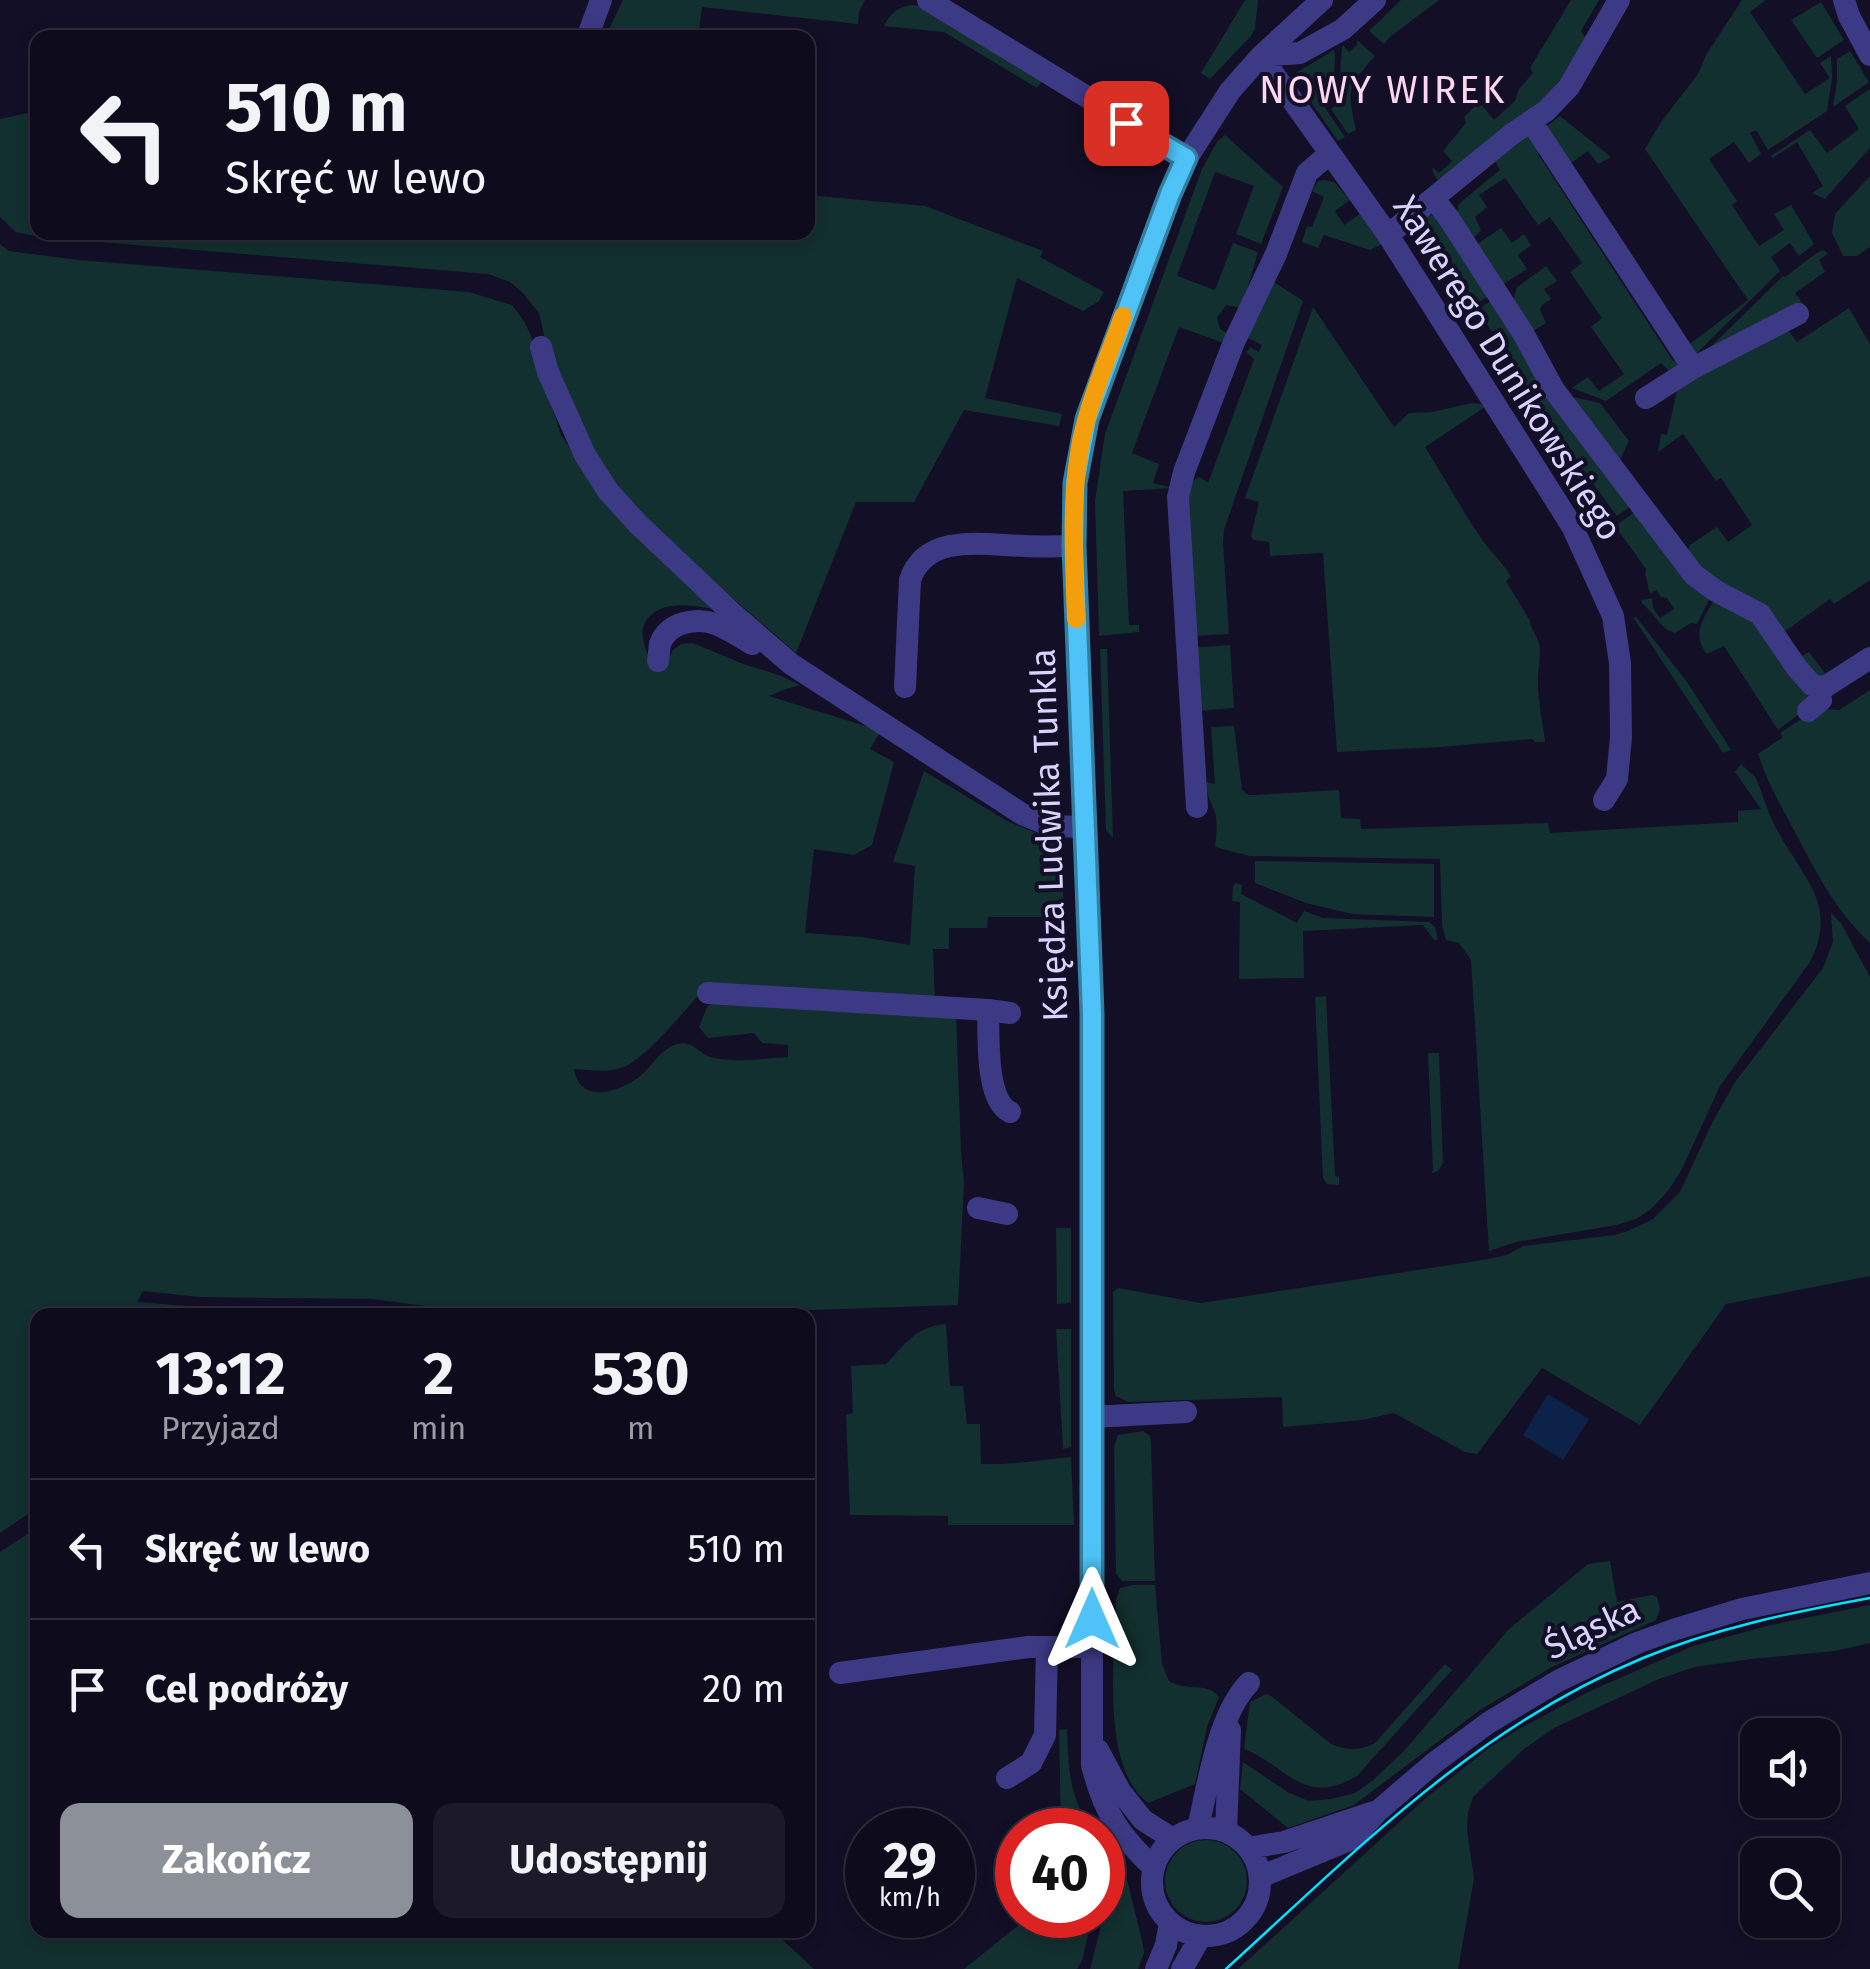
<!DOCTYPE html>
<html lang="pl">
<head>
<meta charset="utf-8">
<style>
	:root { --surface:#0e0b1c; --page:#1c1929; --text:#f1f3f6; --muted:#9b9ba3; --line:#2e2b3b; --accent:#8c9099 }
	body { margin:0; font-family:"Fira Sans",sans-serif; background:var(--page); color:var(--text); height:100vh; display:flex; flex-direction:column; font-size:38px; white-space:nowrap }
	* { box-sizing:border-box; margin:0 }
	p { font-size:32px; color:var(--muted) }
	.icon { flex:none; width:55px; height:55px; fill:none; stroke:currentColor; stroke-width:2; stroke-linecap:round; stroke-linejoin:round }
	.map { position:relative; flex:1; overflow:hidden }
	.panel { position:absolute; left:30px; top:1308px; width:785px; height:630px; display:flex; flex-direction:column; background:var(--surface); border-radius:20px; box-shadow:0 5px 15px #0003,0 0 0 2px var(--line) }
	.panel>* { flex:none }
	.top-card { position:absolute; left:30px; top:30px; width:785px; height:210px; border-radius:20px; box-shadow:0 5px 15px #0003,0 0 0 2px var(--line); background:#0e0b1c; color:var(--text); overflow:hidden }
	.tools { position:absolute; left:1740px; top:1718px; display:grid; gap:20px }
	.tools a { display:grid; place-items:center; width:100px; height:100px; border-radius:20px; background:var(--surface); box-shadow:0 5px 15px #0003,0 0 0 2px var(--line); font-size:50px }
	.speed { position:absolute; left:845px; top:1808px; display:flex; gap:20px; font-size:50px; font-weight:700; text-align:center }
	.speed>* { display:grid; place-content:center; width:130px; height:130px; border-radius:50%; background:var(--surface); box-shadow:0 5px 15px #0003,0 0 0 2px var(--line); line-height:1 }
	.speed small { font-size:25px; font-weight:400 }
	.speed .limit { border:15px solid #d22; background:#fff; color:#111 }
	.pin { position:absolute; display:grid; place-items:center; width:85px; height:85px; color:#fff; margin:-42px; border-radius:20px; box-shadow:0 5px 15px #0006 }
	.me { position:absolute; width:110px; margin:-55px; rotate:0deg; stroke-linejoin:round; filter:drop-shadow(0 0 8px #0008) }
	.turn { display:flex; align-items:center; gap:35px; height:210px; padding:0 30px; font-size:45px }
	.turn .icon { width:130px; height:130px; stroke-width:2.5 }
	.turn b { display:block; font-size:70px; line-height:85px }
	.eta { display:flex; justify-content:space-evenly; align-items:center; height:170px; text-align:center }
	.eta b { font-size:60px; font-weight:700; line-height:70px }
	.button { display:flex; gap:20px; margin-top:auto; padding:20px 30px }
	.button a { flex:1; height:115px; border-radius:20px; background:var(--accent); color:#fff; font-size:40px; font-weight:700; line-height:115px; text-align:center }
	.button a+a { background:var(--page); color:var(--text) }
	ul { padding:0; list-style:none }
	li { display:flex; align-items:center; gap:30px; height:140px; padding:0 30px; border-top:2px solid var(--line) }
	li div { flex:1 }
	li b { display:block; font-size:38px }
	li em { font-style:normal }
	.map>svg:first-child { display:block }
	.green { fill:#12302f }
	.water { fill:#0c2248 }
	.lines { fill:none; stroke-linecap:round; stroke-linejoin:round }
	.minor { stroke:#3d3a85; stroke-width:22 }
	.tram { stroke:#00e5ff; stroke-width:2.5 }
	.route-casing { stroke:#337fa1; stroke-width:25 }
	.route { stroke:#4fc3f7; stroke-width:18 }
	.slow { stroke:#f59e0b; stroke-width:18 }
	.labels { text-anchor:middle; stroke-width:8; stroke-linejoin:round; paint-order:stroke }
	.street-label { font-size:35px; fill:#d9d4ff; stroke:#130f26 }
	.neighbourhood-label { font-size:38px; letter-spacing:2.5px; fill:#ffd6f0; stroke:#130f26 }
</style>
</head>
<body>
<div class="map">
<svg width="1870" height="1969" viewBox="0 0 1870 1969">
	<rect width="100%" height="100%" fill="#130f26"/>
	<path class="green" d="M 623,0 L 865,0 L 859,12 L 858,24 L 702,7 L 698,37 L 605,37 Z
		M 1245,0 L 1258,0 L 1255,29 L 1251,36 L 1210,79 L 1201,73 Z
		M 1401,0 L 1439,0 L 1391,36 L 1384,44 L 1369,31 Z
		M 1571,0 L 1599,0 L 1581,31 L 1588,41 L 1559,88 L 1440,183 L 1434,175 L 1432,167 L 1439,173 L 1452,161 L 1443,151 L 1466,123 L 1464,117 L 1479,102 L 1494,120 L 1515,101 L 1519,89 L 1533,73 L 1530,68 Z
		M 1742,0 L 1766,0 L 1750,12 L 1805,94 L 1830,78 L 1820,63 L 1831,56 L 1832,78 L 1827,111 L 1768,150 L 1756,130 L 1750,133 L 1761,154 L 1749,163 L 1734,142 L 1709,159 L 1737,201 L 1732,205 L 1759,246 L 1784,230 L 1774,214 L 1791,205 L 1814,244 L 1799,256 L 1790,243 L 1771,257 L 1780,271 L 1694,356 L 1687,346 L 1748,300 L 1645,149 L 1661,122 L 1698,74 L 1706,55 Z
		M 1821,2 L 1844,40 L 1817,58 L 1791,20 Z
		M 912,5 L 923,6 L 1043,80 L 1037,88 L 944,32 L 884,26 C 890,13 898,7 912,5 Z
		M 1357,40 L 1375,56 C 1347,88 1347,88 1356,130 L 1348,134 L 1331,109 L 1338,103 L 1342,47 L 1343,45 L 1349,52 L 1357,45 Z
		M 1334,50 L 1335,55 L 1333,101 L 1325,108 L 1345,137 L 1338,141 L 1307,96 L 1317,88 L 1307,76 L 1293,84 L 1289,77 Z
		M 1850,51 L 1869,82 L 1833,107 L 1837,81 L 1837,59 Z
		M 1870,89 L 1870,148 L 1825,199 L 1812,193 L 1823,186 L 1797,142 L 1773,158 L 1771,156 L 1810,130 L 1827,153 L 1859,129 L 1845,106 Z
		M 37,111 L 38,232 L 808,232 L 808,195 L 925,206 L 1043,251 L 1040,257 L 1104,292 L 1099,301 L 1083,311 L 1017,278 L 985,398 L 1062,414 L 1059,426 L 964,410 L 914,502 L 856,502 L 796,653 L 646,523 L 594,457 L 546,344 L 539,313 L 522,292 L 510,282 L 488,274 L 39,237 L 16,232 L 0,217 L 0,119 Z
		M 1560,116 L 1611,157 L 1598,164 L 1588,151 L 1570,164 L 1543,129 Z
		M 1225,135 L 1283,187 L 1261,244 L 1236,234 L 1254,186 L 1215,172 L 1177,276 L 1215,290 L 1233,243 L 1258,252 L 1242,308 L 1226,305 L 1217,318 L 1220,329 L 1230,335 L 1224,343 L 1179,327 L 1132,453 L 1159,464 L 1153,483 L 1173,488 L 1123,491 L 1129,625 L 1139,625 L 1139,632 L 1099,636 L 1095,501 L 1105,434 L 1202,169 L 1217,142 Z
		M 1524,136 L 1529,137 L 1542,147 L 1538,154 L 1673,361 L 1682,360 L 1670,372 L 1661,363 L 1606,401 L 1572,388 L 1588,377 L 1599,391 L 1624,374 L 1591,327 L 1602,318 L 1570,272 L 1582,263 L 1550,217 L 1538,225 L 1505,178 L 1479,195 L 1487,207 L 1475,217 L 1481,230 L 1474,237 L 1457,215 L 1458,206 L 1462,201 L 1500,170 L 1495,161 Z
		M 1870,176 L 1870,247 L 1857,256 L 1843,256 L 1832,233 L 1835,214 Z
		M 1324,180 L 1334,182 L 1350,200 L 1335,211 L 1344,225 L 1360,214 L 1382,244 L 1370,250 L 1324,235 L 1318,248 L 1302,242 L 1307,226 L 1312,227 L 1324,197 L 1312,191 L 1318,181 Z
		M 1431,215 L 1439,217 L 1491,294 L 1475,305 L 1420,218 Z
		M 1501,228 L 1512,243 L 1524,234 L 1531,245 L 1518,255 L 1527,269 L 1505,283 L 1501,283 L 1477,244 Z
		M 0,244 L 9,251 L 79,260 L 469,292 L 512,305 L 524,321 L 531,336 L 539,369 L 561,435 L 584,471 L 720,611 C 698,605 656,597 644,625 C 640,635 645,648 649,657 L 666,663 L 673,650 L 681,644 L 693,643 L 741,663 L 781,676 L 800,685 L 786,689 L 769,696 L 881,731 L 870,749 L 894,762 L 872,845 L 854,855 L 814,849 L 805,933 L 862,937 L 910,945 L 915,866 L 893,862 L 924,771 L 1009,822 L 1061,843 L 1064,917 L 988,917 L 987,928 L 949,928 L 949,949 L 933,949 L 935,1001 L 706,987 C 687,1007 646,1060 621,1068 C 605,1073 589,1070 574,1069 C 579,1102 613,1094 635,1080 C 651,1070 662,1044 683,1043 C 694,1043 700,1054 710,1057 C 736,1063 762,1059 788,1057 L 788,1045 L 762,1043 L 754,1033 L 708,1038 L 699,1027 L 707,1007 L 720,998 L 956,1013 L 961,1152 L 964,1183 L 958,1305 L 726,1313 L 464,1311 L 372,1299 L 200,1297 L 143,1291 L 137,1302 L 200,1307 L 189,1315 L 38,1315 L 37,1508 L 0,1533 Z
		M 1823,250 L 1828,254 L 1819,260 L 1825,272 L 1795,293 L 1804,305 L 1702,355 L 1783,276 L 1785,277 L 1815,254 Z
		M 1546,266 L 1557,281 L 1544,289 L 1551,299 L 1542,305 L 1540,310 L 1546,323 L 1530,333 L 1512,305 L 1517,287 Z
		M 1274,282 L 1303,301 L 1224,530 L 1223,542 L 1229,634 L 1191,636 L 1188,483 L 1200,477 L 1208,483 L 1254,359 L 1246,352 L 1251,348 L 1259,352 L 1262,345 L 1242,335 Z
		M 1494,299 L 1634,504 L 1617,516 L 1540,412 L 1478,309 Z
		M 1313,307 L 1394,427 L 1409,413 L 1432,412 L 1472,403 L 1488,405 L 1425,447 C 1444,477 1461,509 1481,538 C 1490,552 1504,563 1511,577 L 1506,581 L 1530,621 C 1531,630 1536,634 1539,643 C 1542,657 1537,671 1538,684 C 1538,703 1543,723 1545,742 L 1535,742 L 1532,739 L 1441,747 L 1337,752 L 1323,553 L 1270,556 L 1269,542 L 1253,540 L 1251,536 L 1259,502 L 1245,498 Z
		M 1849,308 L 1870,344 L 1870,580 L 1834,604 L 1830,599 L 1784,632 L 1802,656 L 1809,652 L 1827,676 L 1820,681 L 1709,580 L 1687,552 L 1690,545 L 1717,527 L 1728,542 L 1752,525 L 1721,478 L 1716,481 L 1683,434 L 1658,452 L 1661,434 L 1667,435 L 1678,387 L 1788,330 L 1797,342 Z
		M 1568,396 L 1600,403 L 1629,441 L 1619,462 Z
		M 1639,509 L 1712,594 L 1697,624 L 1691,623 L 1675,633 C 1660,629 1654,613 1642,603 L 1642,600 L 1652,598 L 1653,608 L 1660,618 L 1674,609 L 1667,598 L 1661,597 L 1656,590 L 1650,594 L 1645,573 L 1646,569 L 1615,526 Z
		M 1716,597 L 1742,609 L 1815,696 L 1807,708 L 1778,730 L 1724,646 L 1707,654 C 1690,633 1705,616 1716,597 Z
		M 1636,617 L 1687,682 L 1731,750 L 1723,753 L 1633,617 Z
		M 1230,645 L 1234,708 L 1197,711 L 1192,648 Z
		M 1100,649 L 1107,649 L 1113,838 L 1106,830 Z
		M 1870,690 L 1870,943 C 1835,910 1817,874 1795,832 C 1781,806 1767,782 1758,754 L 1783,737 L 1780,733 L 1812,712 L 1827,709 L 1839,710 Z
		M 1234,726 L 1242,790 L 1248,795 L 1254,795 L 1339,790 L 1341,818 L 1360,819 L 1361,829 L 1548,823 L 1550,833 L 1738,822 L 1738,811 L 1761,809 L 1735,772 L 1741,764 L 1756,778 C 1763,795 1768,814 1777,830 C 1803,878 1839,905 1810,962 L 1720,1086 L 1681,1171 L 1668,1191 L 1651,1209 L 1636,1219 L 1616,1225 L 1516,1242 L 1489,1251 L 1471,960 L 1459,943 L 1446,940 L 1442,925 L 1440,859 L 1250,856 L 1215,847 C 1216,837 1218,823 1215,813 C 1211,800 1207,798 1206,782 L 1215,784 L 1211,727 Z
		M 1255,861 L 1434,864 L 1434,917 L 1352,914 L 1306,903 L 1255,883 Z
		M 1236,883 L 1242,885 L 1241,894 L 1297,923 L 1304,911 L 1323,918 L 1429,922 L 1435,927 L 1438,940 L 1434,940 L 1423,925 L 1303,931 L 1304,978 L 1239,979 L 1240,902 L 1232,901 L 1233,886 Z
		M 1831,913 L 1841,923 L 1870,977 L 1870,1276 L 1726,1304 L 1640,1425 L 1542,1368 L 1477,1454 L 1465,1452 L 1394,1413 L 1362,1420 L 1283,1427 L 1282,1397 L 1128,1402 L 1116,1396 L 1114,1390 L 1113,1295 L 1113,1292 L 1118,1288 L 1201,1303 L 1483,1260 L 1507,1255 L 1523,1246 L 1614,1235 L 1628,1231 L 1653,1219 L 1680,1192 L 1712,1123 L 1735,1082 L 1823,968 L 1833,942 Z
		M 1326,996 L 1335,1176 L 1339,1177 L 1339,1185 L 1327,1184 L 1323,1178 L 1315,997 Z
		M 1428,1053 L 1439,1053 L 1443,1163 L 1438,1171 L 1431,1174 L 1433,1171 Z
		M 1056,1228 L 1071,1228 L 1071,1303 L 1057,1304 Z
		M 367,1307 L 410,1315 L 206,1315 L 215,1308 Z
		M 946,1324 L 950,1386 L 963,1386 L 967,1424 L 980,1424 L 981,1464 C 1012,1465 1041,1460 1071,1457 L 1074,1525 L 948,1525 L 948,1516 L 850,1515 L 846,1415 L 853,1413 L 851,1366 L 886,1364 C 905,1344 915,1327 946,1324 Z
		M 1056,1329 L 1071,1329 L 1071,1447 L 1063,1449 Z
		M 1143,1431 L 1150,1436 L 1151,1443 L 1155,1581 L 1122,1581 L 1116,1574 L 1114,1446 L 1118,1435 Z
		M 37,1528 L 38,1930 L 772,1930 L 814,1969 L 0,1969 L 0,1552 Z
		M 1610,1561 L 1617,1602 L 1652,1595 L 1657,1597 L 1660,1609 L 1656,1620 L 1552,1667 L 1480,1710 L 1354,1805 L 1288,1828 L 1240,1789 L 1243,1762 L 1289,1793 L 1309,1801 L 1331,1799 L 1355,1793 L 1372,1781 L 1403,1752 L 1509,1629 L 1588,1564 Z
		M 1133,1585 L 1155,1585 L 1162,1664 L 1169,1681 C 1186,1692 1207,1681 1219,1697 L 1207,1727 L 1195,1784 L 1148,1803 C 1100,1766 1115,1656 1116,1600 L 1120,1588 Z
		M 1870,1605 L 1870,1643 L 1835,1651 L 1751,1659 L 1695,1667 L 1659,1679 L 1554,1728 L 1524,1749 L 1473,1797 L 1468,1812 L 1467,1829 L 1474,1879 L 1458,1969 L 1238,1969 L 1427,1797 L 1489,1748 L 1519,1729 L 1590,1691 L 1693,1646 L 1771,1625 Z
		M 1445,1664 L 1452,1670 L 1357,1776 C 1302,1808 1287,1765 1244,1749 L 1250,1702 L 1266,1694 L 1271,1696 L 1331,1744 C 1347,1751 1360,1751 1375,1743 Z
		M 1067,1729 C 1069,1771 1068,1792 1091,1830 L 1061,1830 L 1059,1730 Z
		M1165 1881a41 41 0 1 1 82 0a41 41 0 1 1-82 0Z
		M 1118,1859 L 1124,1867 L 1143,1945 L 1144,1953 L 1138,1969 L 1090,1969 Z
		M 1031,1915 L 1093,1915 L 1082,1960 L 1077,1969 L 964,1969 Z"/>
	<path class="water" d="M 1548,1394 L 1589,1419 L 1563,1460 L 1523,1435 Z"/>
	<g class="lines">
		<path class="minor" d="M 928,0 L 1187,158
			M 1844,0 L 1849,16 L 1870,55
			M 587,38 L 601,0
			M 1261,56 L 1388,235 L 1572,526 L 1613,616 L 1620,663 L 1621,737 L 1617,779 L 1604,800
			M 1261,56 L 1300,53 L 1343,29 L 1375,0
			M 1531,121 L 1693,368
			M 1434,199 L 1448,217 L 1523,333 L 1554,390 L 1694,575 L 1716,591 L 1760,614 L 1797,668 L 1812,685 L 1825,687 L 1870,658
			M 1388,235 L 1512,134 L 1546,111 L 1569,87 L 1619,0
			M 541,347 L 548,372 L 585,455 L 608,491 L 638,524 L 732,613 L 791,664 L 1022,814 L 1051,826 L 1086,827
			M 1646,398 L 1693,368 L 1798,314
			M 658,661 C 659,655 659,650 660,644 C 668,622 696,617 716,624 C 728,629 741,637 752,644
			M 905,687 L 910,580 C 926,532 985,545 1025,546 C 1041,547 1057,546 1074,546
			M 1808,711 L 1821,700 L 1817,686
			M 1197,807 L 1178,497 L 1184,472 L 1234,342 L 1276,254 L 1307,173 L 1329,154
			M 708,993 L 988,1010 L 1010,1013
			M 988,1010 C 989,1035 985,1100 1010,1112
			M 978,1208 L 1007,1214
			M 1092,1417 L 1186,1412
			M 840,1673 L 1028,1647 L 1092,1647
			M 1098,1750 L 1120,1791 L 1143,1820 L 1173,1839
			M 1007,1778 L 1031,1763 L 1045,1735 L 1047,1647
			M 1198,1828 C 1208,1784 1218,1715 1249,1683
			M1152 1882a54 54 0 1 1 108 0a54 54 0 1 1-108 0Z
			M 1226,1831 L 1230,1730
			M 1248,1848 L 1284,1842 L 1374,1812
			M 1153,1867 C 1118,1834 1104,1812 1092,1765 L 1092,1051 L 1087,851 L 1076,625 L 1073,519 L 1075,483 L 1087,419 L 1104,368 L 1170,194 L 1187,158 L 1230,91 L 1261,56 L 1322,0
			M 1260,1877 L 1354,1838 L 1378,1811 L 1434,1763 L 1488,1723 L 1558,1681 L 1637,1643 L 1673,1630 L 1742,1609 L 1870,1583
			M 1156,1969 L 1166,1945 L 1170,1923
			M 1182,1969 L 1201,1936"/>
		<path class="tram" d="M 1226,1969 C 1357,1850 1476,1727 1643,1658 C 1716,1628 1793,1612 1870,1598"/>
	</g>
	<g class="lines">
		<g class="route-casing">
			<path id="route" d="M 1092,1619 L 1092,1013 L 1074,546 L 1075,483 L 1087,419 L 1170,194 L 1186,158 L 1126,123"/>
		</g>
		<use href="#route" class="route"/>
		<path class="slow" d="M 1076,619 C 1074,560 1070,500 1081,441 C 1090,399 1108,357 1123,316"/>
	</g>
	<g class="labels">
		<g class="street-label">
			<text transform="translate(1508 368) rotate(58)" y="12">Xawerego Dunikowskiego</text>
			<text transform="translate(1049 835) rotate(-92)" y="12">Księdza Ludwika Tunkla</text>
			<text transform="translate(1592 1628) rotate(-25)" y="12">Śląska</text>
		</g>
		<g class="neighbourhood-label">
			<text x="1383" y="103">NOWY WIREK</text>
		</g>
	</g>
</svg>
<div class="tools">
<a><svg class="icon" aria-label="sound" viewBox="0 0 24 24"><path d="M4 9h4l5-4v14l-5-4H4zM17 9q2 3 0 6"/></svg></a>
<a><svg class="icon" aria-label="search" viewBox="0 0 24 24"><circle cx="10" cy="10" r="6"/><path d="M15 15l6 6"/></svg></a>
</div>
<div class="speed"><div>29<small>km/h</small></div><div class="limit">40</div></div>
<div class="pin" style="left:1126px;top:123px;background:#d93025"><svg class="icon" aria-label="arrive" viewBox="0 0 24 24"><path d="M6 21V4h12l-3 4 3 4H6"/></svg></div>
<svg class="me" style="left:1092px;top:1619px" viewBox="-20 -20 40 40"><path d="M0-17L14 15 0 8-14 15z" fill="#4fc3f7" stroke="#fff" stroke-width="4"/></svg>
<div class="top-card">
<div class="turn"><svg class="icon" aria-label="left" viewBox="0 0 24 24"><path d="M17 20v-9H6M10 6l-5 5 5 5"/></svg><div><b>510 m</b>Skręć w lewo</div></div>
</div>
<section class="panel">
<div class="eta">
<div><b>13:12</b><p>Przyjazd</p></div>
<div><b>2</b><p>min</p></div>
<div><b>530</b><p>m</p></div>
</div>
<ul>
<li><svg class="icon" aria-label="left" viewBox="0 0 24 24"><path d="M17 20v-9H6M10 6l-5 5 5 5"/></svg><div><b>Skręć w lewo</b></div><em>510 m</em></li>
<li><svg class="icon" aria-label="arrive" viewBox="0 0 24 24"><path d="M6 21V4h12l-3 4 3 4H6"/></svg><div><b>Cel podróży</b></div><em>20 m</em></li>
</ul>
<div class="button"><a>Zakończ</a><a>Udostępnij</a></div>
</section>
</div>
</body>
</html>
